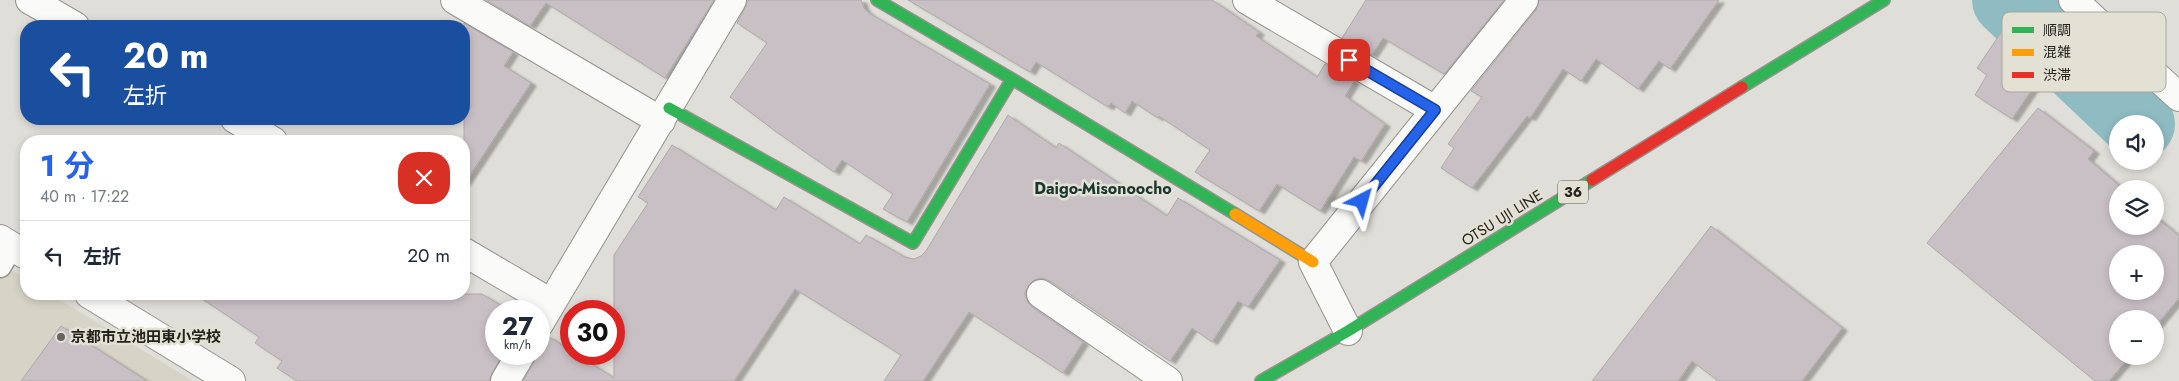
<!DOCTYPE html>
<html lang="ja">
<head>
<meta charset="utf-8">
<style>
	:root { --surface:#fff; --page:#f2f2f3; --text:#1f2937; --muted:#747a83; --line:#e0e1e3; --accent:#2563eb }
	body { margin:0; font-family:Jost,"Noto Sans JP",sans-serif; background:var(--page); color:var(--text); height:100vh; display:flex; flex-direction:column; font-size:19px; white-space:nowrap }
	* { box-sizing:border-box; margin:0 }
	p { font-size:16px; color:var(--muted) }
	.icon { flex:none; width:28px; height:28px; fill:none; stroke:currentColor; stroke-width:2; stroke-linecap:round; stroke-linejoin:round }
	.map { position:relative; flex:1; overflow:hidden }
	.sheet { position:absolute; left:20px; top:135px; width:450px; height:165px; display:flex; flex-direction:column; background:var(--surface); border-radius:20px; box-shadow:0 2px 8px #0003 }
	.sheet>* { flex:none }
	.hud { position:absolute; left:20px; top:20px; width:450px; height:105px; border-radius:20px; box-shadow:0 2px 8px #0003; background:#1a4fa0; color:#fff; overflow:hidden }
	.fabs { position:absolute; left:2109px; top:115px; display:grid; gap:10px }
	.fabs a { display:grid; place-items:center; width:55px; height:55px; border-radius:50%; background:var(--surface); box-shadow:0 2px 8px #0003; font-size:25px }
	.speed { position:absolute; left:485px; top:300px; display:flex; gap:10px; font-size:25px; font-weight:700; text-align:center }
	.speed>* { display:grid; place-content:center; width:65px; height:65px; border-radius:50%; background:var(--surface); box-shadow:0 2px 8px #0003; line-height:1 }
	.speed small { font-size:12px; font-weight:400 }
	.speed .limit { border:8px solid #d22; background:#fff; color:#111 }
	.pin { position:absolute; display:grid; place-items:center; width:42px; height:42px; color:#fff; margin:-21px; border-radius:10px; box-shadow:0 2px 8px #0006 }
	.me { position:absolute; width:55px; margin:-28px; rotate:39deg; stroke-linejoin:round; filter:drop-shadow(0 0 4px #0008) }
	.turn { display:flex; align-items:center; gap:18px; height:105px; padding:0 20px; font-size:22px }
	.turn .icon { width:65px; height:65px; stroke-width:2.5 }
	.turn b { display:block; font-size:35px; line-height:42px }
	.round { display:grid; place-items:center; flex:none; width:52px; height:52px; border-radius:20px; background:var(--page) }
	.head { display:flex; align-items:center; justify-content:space-between; height:85px; padding:0 20px }
	h1 { font-size:30px; font-weight:700; line-height:38px; color:var(--accent) }
	ul { padding:0; list-style:none }
	li { display:flex; align-items:center; gap:15px; height:70px; padding:0 20px; border-top:1px solid var(--line) }
	li div { flex:1 }
	li b { display:block; font-size:19px }
	li em { font-style:normal }
	.map>svg:first-child { display:block }
	.built { fill:#d7d4c7 }
	.lines { fill:none; stroke-linecap:round; stroke-linejoin:round }
	.river { stroke:#8ebcc2; stroke-width:72 }
	.building { fill:#c9c0c5; stroke:#adaaa9; fill-rule:evenodd; filter:url(#shadow) }
	.lane-casing { stroke:#95938e; stroke-width:25 }
	.street-casing { stroke:#95938e; stroke-width:30 }
	.fast-casing { stroke:#95938e; stroke-width:14 }
	.slow-casing { stroke:#95938e; stroke-width:14 }
	.jam-casing { stroke:#95938e; stroke-width:14 }
	.lane { stroke:#fafaf9; stroke-width:22 }
	.street { stroke:#fafaf9; stroke-width:28 }
	.fast { stroke:#30b455; stroke-width:11 }
	.slow { stroke:#ff9f0a; stroke-width:11 }
	.jam { stroke:#e5322d; stroke-width:11 }
	.route-casing { stroke:#184099; stroke-width:12 }
	.route { stroke:#2563eb; stroke-width:9 }
	.poi-dot { fill:#65645e; stroke:#e3e0d4; stroke-width:2 }
	.labels { text-anchor:middle; stroke-width:5; stroke-linejoin:round; paint-order:stroke }
	.shield { fill:#e3e0d4; stroke:#5d5b54; stroke-width:1 }
	.shield-label { font-size:14px; font-weight:bold; fill:#23221d }
	.street-label { font-size:15px; fill:#23221d; stroke:#e3e0d4 }
	.poi-label { font-size:15px; font-weight:bold; fill:#23221d; stroke:#e3e0d4; text-anchor:start }
	.neighbourhood-label { font-size:16px; font-weight:bold; fill:#173730; stroke:#e3e0d4 }
	.key { fill:#e3e0d4; stroke:#a9a79d; stroke-width:1 }
	.key-label { font-size:14px; fill:#23221d }
</style>
</head>
<body>
<div class="map">
<svg width="2179" height="381" viewBox="0 0 2179 381">
	<defs>
		<filter id="shadow"><feDropShadow dx="5.5" dy="3" stdDeviation="1" flood-color="#0004"/></filter>
	</defs>
	<rect width="100%" height="100%" fill="#e0ded8"/>
	<path class="built" d="M 0,263 L 26,279 L 26,294 L 50,294 L 193,381 L 0,381 Z"/>
	<g class="lines">
		<path class="river" d="M 2008,0 L 2139,124"/>
	</g>
	<path class="building" d="M 486,0 L 714,0 L 665,78 L 546,3 L 530,26 Z
		M 748,0 L 861,0 L 864,8 L 869,13 L 990,84 L 907,222 L 883,209 L 893,194 L 842,160 L 834,172 L 775,131 L 730,97 L 767,43 L 737,23 L 745,8 Z
		M 908,0 L 1212,0 L 1259,32 L 1256,36 L 1317,77 L 1325,64 L 1354,81 L 1345,96 L 1385,124 L 1361,161 L 1354,157 L 1320,211 L 1277,184 L 1259,211 L 1195,172 L 1210,150 L 1159,116 L 1158,118 L 1132,101 L 1125,113 L 1111,103 L 1108,107 L 1036,62 L 1030,72 Z
		M 1366,0 L 1504,0 L 1444,74 L 1383,38 L 1372,55 L 1342,38 Z
		M 1539,0 L 1719,0 L 1670,69 L 1659,61 L 1638,89 L 1596,59 L 1581,81 L 1563,69 L 1530,118 L 1527,116 L 1514,133 L 1472,188 L 1441,168 L 1454,148 L 1448,144 L 1482,97 L 1471,91 L 1536,10 Z
		M 464,23 L 513,52 L 504,66 L 531,83 L 464,184 Z
		M 2004,28 L 2037,58 L 2024,72 L 2037,82 L 2012,119 L 1975,95 L 1987,75 L 1977,68 Z
		M 2038,108 L 2094,151 L 2088,159 L 2123,189 L 2118,189 L 2118,226 L 2155,226 L 2155,216 L 2179,236 L 2179,298 L 2155,327 L 2155,319 L 2118,319 L 2118,356 L 2130,356 L 2109,381 L 2095,381 L 1927,243 ZM 2118,254 L 2155,254 L 2155,291 L 2118,291 Z
		M 1008,115 L 1056,148 L 1059,143 L 1167,216 L 1178,198 L 1280,260 L 1248,307 L 1238,301 L 1212,342 L 1192,328 L 1170,361 L 1050,281 L 1042,278 L 1034,280 L 1028,286 L 1025,293 L 1027,301 L 1032,307 L 1083,342 L 1063,373 L 969,312 L 923,381 L 884,381 L 901,355 L 795,289 L 734,381 L 523,381 L 534,362 L 537,354 L 539,354 L 539,340 L 548,336 L 571,351 L 571,354 L 576,354 L 614,378 L 614,255 L 648,203 L 638,197 L 672,145 L 776,210 L 784,197 L 860,244 L 866,235 L 905,257 L 914,259 L 921,256 L 926,251 Z
		M 1711,226 L 1842,328 L 1802,381 L 1718,381 L 1692,361 L 1678,381 L 1592,381 Z
		M 195,294 L 482,294 L 510,311 L 496,311 L 496,354 L 503,354 L 492,373 L 489,381 L 297,381 L 277,368 L 282,361 L 255,343 L 259,337 Z
		M 61,326 L 147,381 L 21,381 Z"/>
	<g class="lines">
		<g class="lane-casing">
			<path id="lane" d="M 0,266 L 12,246"/>
		</g>
		<g class="street-casing">
			<path id="street" d="M 30,0 L 75,26
				M 455,0 L 661,121
				M 1247,0 L 1435,110
				M 2073,0 L 2179,97
				M 235,119 L 273,141
				M 0,239 L 26,255
				M 464,252 L 551,303
				M 89,294 L 231,381
				M 1041,294 L 1168,381
				M 539,324 L 732,0
				M 1348,331 L 1313,262 L 1524,0
				M 505,381 L 521,354"/>
		</g>
		<g class="fast-casing">
			<path id="fast" d="M 877,0 L 1012,79 L 1235,214
				M 1742,87 L 1884,0
				M 669,108 L 913,243 L 1012,79
				M 1261,381 L 1348,331 L 1592,180"/>
		</g>
		<g class="slow-casing">
			<path id="slow" d="M 1235,214 L 1313,262"/>
		</g>
		<g class="jam-casing">
			<path id="jam" d="M 1592,180 L 1742,87"/>
		</g>
		<use href="#lane" class="lane"/>
		<use href="#street" class="street"/>
		<use href="#fast" class="fast"/>
		<use href="#slow" class="slow"/>
		<use href="#jam" class="jam"/>
	</g>
	<g class="lines">
		<g class="route-casing">
			<path id="route" d="M 1349,60 L 1435,110 L 1362,201"/>
		</g>
		<use href="#route" class="route"/>
	</g>
	<circle class="poi-dot" cx="61" cy="337" r="5"/>
	<g class="labels">
		<rect class="shield" x="1558" y="180.5" width="30" height="23" rx="4"/>
		<g class="shield-label">
			<text x="1573" y="197">36</text>
		</g>
		<g class="street-label">
			<text transform="translate(1502 218) rotate(-32)" y="5">OTSU UJI LINE</text>
		</g>
		<g class="poi-label">
			<text x="71" y="342">京都市立池田東小学校</text>
		</g>
		<g class="neighbourhood-label">
			<text x="1103" y="194">Daigo-Misonoocho</text>
		</g>
	</g>
	<rect x="2002" y="12" width="164" height="80" rx="8" class="key"/>
	<rect x="2012" y="27" width="22" height="6" fill="#30b455"/>
	<rect x="2012" y="49" width="22" height="7" fill="#ff9f0a"/>
	<rect x="2012" y="72" width="22" height="6" fill="#e5322d"/>
	<g class="key-label">
		<text x="2043" y="35">順調</text>
		<text x="2043" y="57">混雑</text>
		<text x="2043" y="80">渋滞</text>
	</g>
</svg>
<div class="fabs">
<a><svg class="icon" aria-label="sound" viewBox="0 0 24 24"><path d="M4 9h4l5-4v14l-5-4H4zM17 9q2 3 0 6"/></svg></a>
<a><svg class="icon" aria-label="layers" viewBox="0 0 24 24"><path d="M12 4l9 5-9 5-9-5zM3 14l9 5 9-5"/></svg></a>
<a>+</a>
<a>−</a>
</div>
<div class="speed"><div>27<small>km/h</small></div><div class="limit">30</div></div>
<div class="pin" style="left:1349px;top:60px;background:#d93025"><svg class="icon" aria-label="arrive" viewBox="0 0 24 24"><path d="M6 21V4h12l-3 4 3 4H6"/></svg></div>
<svg class="me" style="left:1362px;top:201px" viewBox="-20 -20 40 40"><path d="M0-17L14 15 0 8-14 15z" fill="#2563eb" stroke="#fff" stroke-width="4"/></svg>
<div class="hud">
<div class="turn"><svg class="icon" aria-label="left" viewBox="0 0 24 24"><path d="M17 20v-9H6M10 6l-5 5 5 5"/></svg><div><b>20 m</b>左折</div></div>
</div>
<section class="sheet">
<div class="head"><div><h1>1 分</h1><p>40 m · 17:22</p></div><a class="round" style="background:#d93025;color:#fff"><svg class="icon" aria-label="close" viewBox="0 0 24 24"><path d="M6 6l12 12M18 6L6 18"/></svg></a></div>
<ul>
<li><svg class="icon" aria-label="left" viewBox="0 0 24 24"><path d="M17 20v-9H6M10 6l-5 5 5 5"/></svg><div><b>左折</b></div><em>20 m</em></li>
</ul>
</section>
</div>
</body>
</html>
